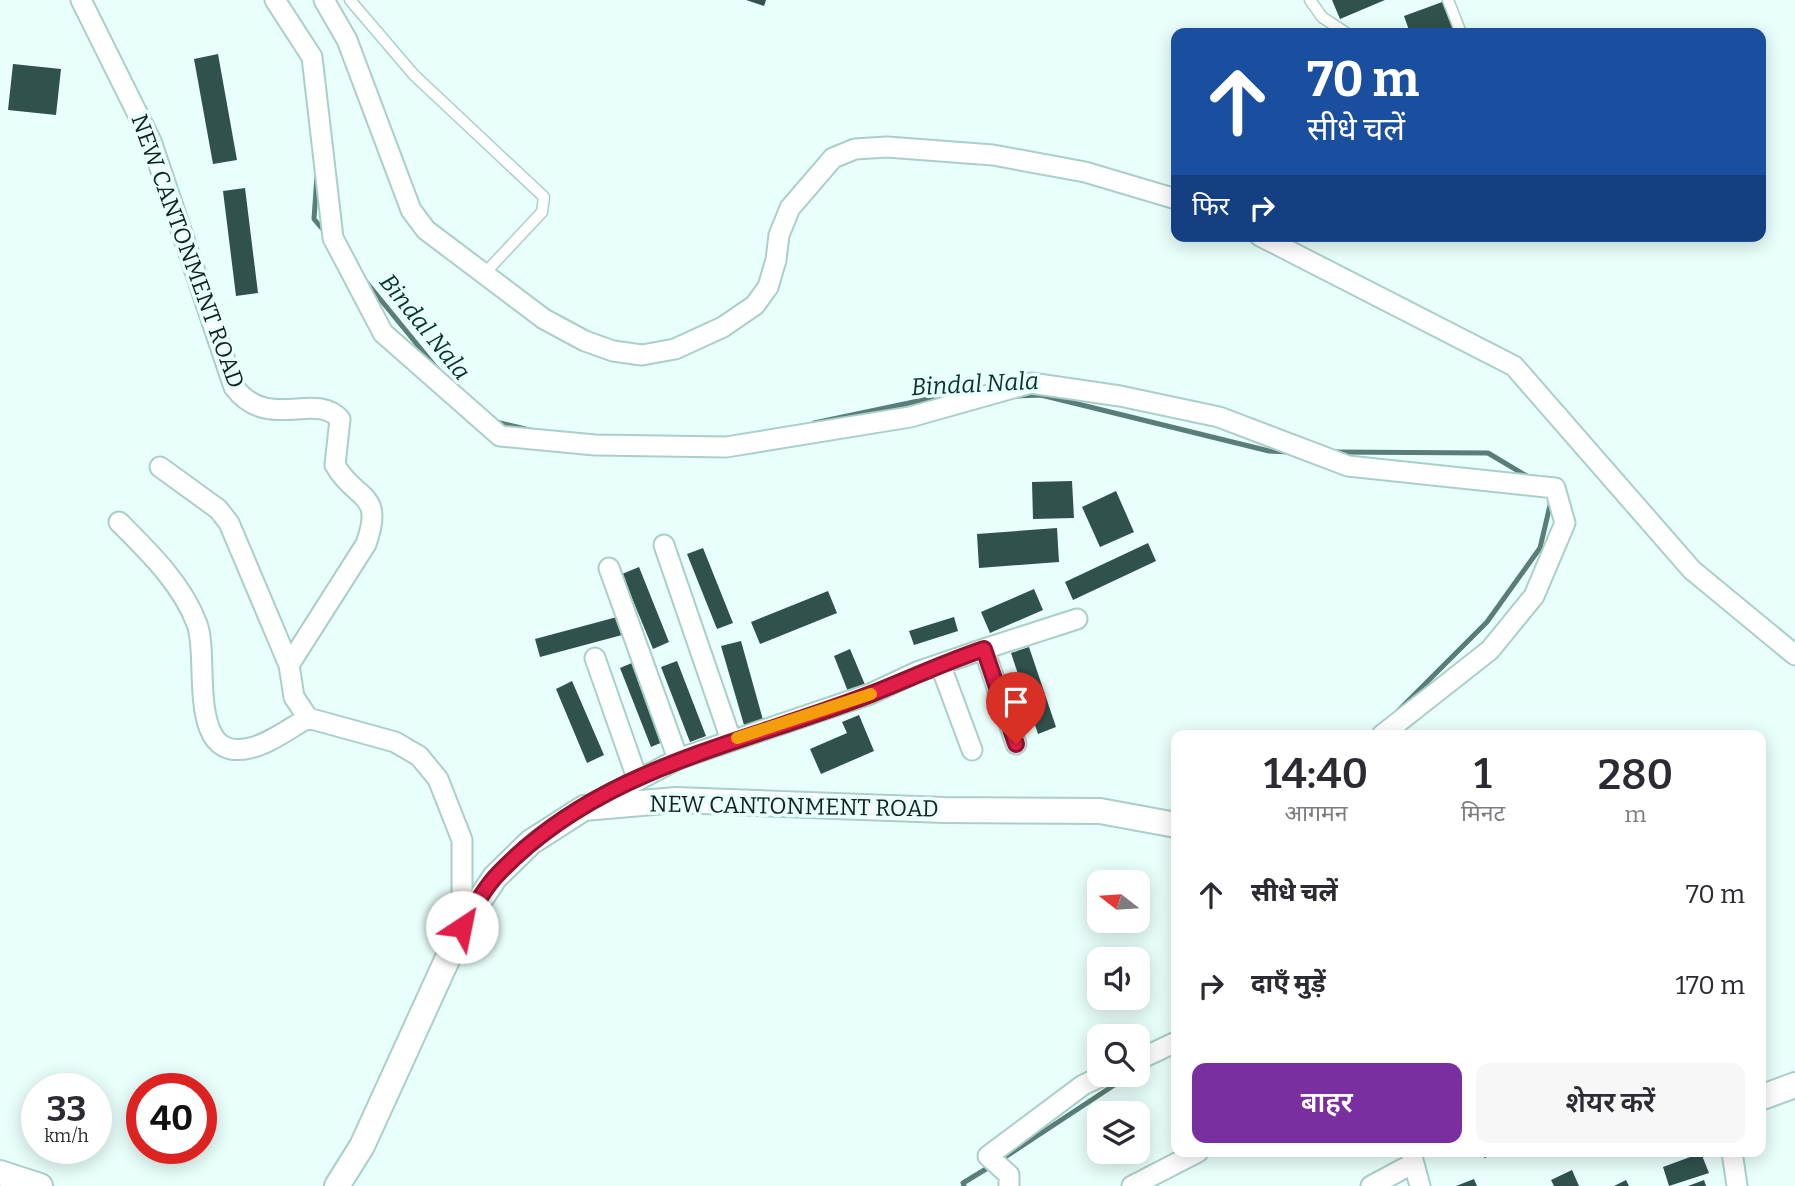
<!DOCTYPE html>
<html lang="hi">
<head>
<meta charset="utf-8">
<style>
	:root { --surface:#fff; --page:#f7f7f7; --text:#2b2b33; --muted:#7c7c81; --accent:#7a2fa1 }
	body { margin:0; font-family:Bitter,"Noto Sans Devanagari",serif; background:var(--page); color:var(--text); height:100vh; display:flex; flex-direction:column; font-size:26px; white-space:nowrap }
	* { box-sizing:border-box; margin:0 }
	p { font-size:23px; color:var(--muted) }
	.icon { flex:none; width:38px; height:38px; fill:none; stroke:currentColor; stroke-width:2; stroke-linecap:round; stroke-linejoin:round }
	.map { position:relative; flex:1; overflow:hidden }
	.sheet { position:absolute; left:1171px; top:730px; width:595px; height:427px; display:flex; flex-direction:column; background:var(--surface); border-radius:14px; box-shadow:0 4px 18px #0003 }
	.sheet>* { flex:none }
	.hud { position:absolute; left:1171px; top:28px; width:595px; height:214px; border-radius:14px; box-shadow:0 4px 18px #0003; background:#1a4fa0; color:#fff; overflow:hidden }
	.needle { width:46px; rotate:287deg }
	.buttons { position:absolute; left:1087px; top:870px; display:grid; gap:14px }
	.buttons a { display:grid; place-items:center; width:63px; height:63px; border-radius:14px; background:var(--surface); box-shadow:0 4px 18px #0003; font-size:35px }
	.speed { position:absolute; left:21px; top:1073px; display:flex; gap:14px; font-size:35px; font-weight:700; text-align:center }
	.speed>* { display:grid; place-content:center; width:91px; height:91px; border-radius:50%; background:var(--surface); box-shadow:0 4px 18px #0003; line-height:1 }
	.speed small { font-size:18px; font-weight:400 }
	.speed .limit { border:10px solid #d22; background:#fff; color:#111 }
	.pin { position:absolute; display:grid; place-items:center; width:60px; height:60px; color:#fff; margin:-72px -30px; border-radius:50% 50% 50% 0; rotate:-45deg; box-shadow:0 0 7px #0007 }
	.pin .icon { rotate:45deg }
	.me { position:absolute; width:77px; margin:-38px; rotate:34deg; stroke-linejoin:round; filter:drop-shadow(0 0 5px #0008) }
	.turn { display:flex; align-items:center; gap:24px; height:147px; padding:0 21px; font-size:32px }
	.turn .icon { width:91px; height:91px; stroke-width:2.5 }
	.turn b { display:block; font-size:49px; line-height:60px }
	.then { display:flex; align-items:center; height:66px; padding:0 21px; background:#0003; gap:14px; font-size:26px }
	.eta { display:flex; justify-content:space-evenly; align-items:center; height:119px; text-align:center }
	.eta b { font-size:42px; font-weight:600; line-height:49px }
	.cta { display:flex; gap:14px; margin-top:auto; padding:14px 21px }
	.cta a { flex:1; height:80px; border-radius:14px; background:var(--accent); color:#fff; font-size:28px; font-weight:600; line-height:80px; text-align:center }
	.cta a+a { background:var(--page); color:var(--text) }
	ul { padding:0; list-style:none }
	li { display:flex; align-items:center; gap:21px; height:91px; padding:0 21px }
	li div { flex:1 }
	li b { display:block; font-size:26px }
	li em { font-style:normal }
	.map>svg:first-child { display:block }
	.lines { fill:none; stroke-linecap:round; stroke-linejoin:round }
	.stream { stroke:#597d77; stroke-width:5 }
	.building { fill:#30514c }
	.service-casing { stroke:#aacfc8; stroke-width:13 }
	.minor-casing { stroke:#aacfc8; stroke-width:23 }
	.tertiary-casing { stroke:#aacfc8; stroke-width:28 }
	.service { stroke:#fff; stroke-width:10 }
	.minor { stroke:#fff; stroke-width:19 }
	.tertiary { stroke:#fff; stroke-width:24 }
	.route-casing { stroke:#92132f; stroke-width:18 }
	.route { stroke:#e11d48; stroke-width:12 }
	.slow { stroke:#f59e0b; stroke-width:12 }
	.labels { text-anchor:middle; stroke-width:7; stroke-linejoin:round; paint-order:stroke }
	.street-label { font-size:23px; fill:#152320; stroke:#e9fffb }
	.water-label { font-size:24px; font-style:italic; fill:#05332e; stroke:#e9fffb }
</style>
</head>
<body>
<div class="map">
<svg width="1795" height="1186" viewBox="0 0 1795 1186">
	<rect width="100%" height="100%" fill="#e9fffb"/>
	<g class="lines">
		<path class="stream" d="M 317,176 L 314,219 L 325,232
			M 367,283 L 438,370
			M 1017,396 L 1041,395 L 1269,451 L 1288,452
			M 492,421 L 534,431
			M 814,423 L 928,399 L 945,399
			M 1333,452 L 1488,453 L 1530,478
			M 1399,710 L 1487,622 L 1540,548 L 1551,501
			M 999,1161 L 1131,1074
			M 964,1186 L 963,1183 L 991,1166"/>
	</g>
	<path class="building" d="M 746,0 L 766,0 L 764,6 Z
		M 1332,0 L 1385,0 L 1340,19 Z
		M 1445,1 L 1456,33 L 1410,33 L 1404,16 Z
		M 218,54 L 237,160 L 213,164 L 194,59 Z
		M 13,64 L 61,69 L 56,115 L 8,110 Z
		M 245,188 L 258,293 L 236,296 L 223,191 Z
		M 1072,481 L 1074,518 L 1033,519 L 1032,482 Z
		M 1116,491 L 1134,532 L 1100,547 L 1082,507 Z
		M 1057,528 L 1059,562 L 979,568 L 977,534 Z
		M 1148,543 L 1156,561 L 1073,600 L 1065,582 Z
		M 703,548 L 733,623 L 717,629 L 687,554 Z
		M 639,567 L 669,642 L 653,649 L 622,574 Z
		M 1034,589 L 1043,610 L 990,633 L 981,612 Z
		M 828,591 L 837,613 L 760,644 L 751,622 Z
		M 617,617 L 622,635 L 540,657 L 535,639 Z
		M 954,617 L 958,631 L 914,645 L 909,631 Z
		M 741,641 L 763,720 L 744,725 L 721,646 Z
		M 1029,647 L 1056,727 L 1038,734 L 1011,653 Z
		M 850,649 L 866,687 L 849,694 L 834,656 Z
		M 677,661 L 706,736 L 690,742 L 661,667 Z
		M 634,662 L 665,741 L 651,747 L 620,668 Z
		M 572,681 L 604,755 L 587,763 L 556,689 Z
		M 859,715 L 874,751 L 821,774 L 810,749 L 847,733 L 842,722 Z
		M 1468,1152 L 1488,1152 L 1486,1158 Z
		M 1701,1153 L 1709,1173 L 1669,1186 L 1663,1167 Z
		M 1572,1170 L 1579,1186 L 1554,1186 L 1551,1180 Z
		M 1474,1179 L 1477,1186 L 1456,1186 Z
		M 1626,1180 L 1629,1186 L 1614,1186 Z
		M 1704,1180 L 1706,1186 L 1688,1186 Z"/>
	<g class="lines">
		<g class="service-casing">
			<path id="service" d="M 350,0 L 414,75 L 544,197 L 542,212 L 486,272
				M 1310,0 L 1322,17 L 1346,33
				M 1448,0 L 1461,33"/>
		</g>
		<g class="minor-casing">
			<path id="minor" d="M 81,0 L 151,141 L 234,387 C 268,432 315,391 340,419 L 335,465 C 355,501 385,491 366,544 L 289,665 L 294,697 L 308,718 L 395,742 L 419,756 L 438,779 L 462,840 L 462,927
				M 275,0 L 312,57 L 333,238 L 383,333 L 500,436 L 595,445 L 726,447 L 910,417 L 1031,383 L 1120,396 L 1219,417 L 1348,466 L 1555,488 L 1565,523 L 1534,596 L 1490,650 L 1382,735
				M 324,0 L 347,40 L 411,210 L 426,230 L 544,319 L 585,341 L 613,351 L 642,355 L 675,349 L 723,327 L 755,305 L 768,287 L 776,260 L 779,235 L 790,208 L 833,158 L 855,149 L 887,147 L 993,155 L 1085,172 L 1176,199
				M 1260,236 L 1514,366 L 1692,570 L 1795,655
				M 160,467 L 218,509 L 229,523 L 289,665
				M 119,522 C 149,552 182,584 197,624 C 210,657 185,764 250,748 C 269,744 290,728 308,718
				M 664,545 L 731,740
				M 609,568 L 678,759
				M 984,649 L 1016,744
				M 595,658 L 637,778
				M 940,664 L 972,750
				M 589,806 L 678,759 L 870,694 L 917,672 L 984,649 L 1077,619
				M 1138,1060 L 1176,1042
				M 1732,1152 L 1737,1186
				M 1411,1153 L 1420,1186
				M 1009,1186 L 1009,1175 L 988,1156 L 1083,1085 L 1106,1074
				M 1132,1186 L 1198,1152
				M 1371,1186 L 1412,1164"/>
		</g>
		<g class="tertiary-casing">
			<path id="tertiary" d="M 1760,1098 L 1795,1085
				M 0,1173 L 40,1186
				M 337,1186 L 362,1146 L 462,927 L 495,877 L 531,842 L 584,808 L 676,800 L 944,810 L 1100,811 L 1176,825"/>
		</g>
		<use href="#service" class="service"/>
		<use href="#minor" class="minor"/>
		<use href="#tertiary" class="tertiary"/>
	</g>
	<g class="lines">
		<g class="route-casing">
			<path id="route" d="M 462,927 C 473,910 483,889 498,874 C 600,767 740,745 871,694 C 909,679 945,662 984,649 L 1016,744"/>
		</g>
		<use href="#route" class="route"/>
		<path class="slow" d="M 737,738 L 871,694"/>
	</g>
	<g class="labels">
		<g class="street-label">
			<text transform="translate(188 251) rotate(70)" y="8">NEW CANTONMENT ROAD</text>
			<text transform="translate(794 806) rotate(1)" y="8">NEW CANTONMENT ROAD</text>
		</g>
		<g class="water-label">
			<text transform="translate(425 327) rotate(51)" y="8">Bindal Nala</text>
			<text transform="translate(975 384) rotate(-3)" y="8">Bindal Nala</text>
		</g>
	</g>
</svg>
<div class="buttons">
<a><svg class="needle" viewBox="-14 -14 28 28"><path d="M0-13l5 13h-10z" fill="#e53935"/><path d="M0 13l5-13h-10z" fill="#7c7c81"/></svg></a>
<a><svg class="icon" aria-label="sound" viewBox="0 0 24 24"><path d="M4 9h4l5-4v14l-5-4H4zM17 9q2 3 0 6"/></svg></a>
<a><svg class="icon" aria-label="search" viewBox="0 0 24 24"><circle cx="10" cy="10" r="6"/><path d="M15 15l6 6"/></svg></a>
<a><svg class="icon" aria-label="layers" viewBox="0 0 24 24"><path d="M12 4l9 5-9 5-9-5zM3 14l9 5 9-5"/></svg></a>
</div>
<div class="speed"><div>33<small>km/h</small></div><div class="limit">40</div></div>
<div class="pin" style="left:1016px;top:744px;background:#d93025"><svg class="icon" aria-label="arrive" viewBox="0 0 24 24"><path d="M6 21V4h12l-3 4 3 4H6"/></svg></div>
<svg class="me" style="left:462px;top:927px" viewBox="-20 -20 40 40"><circle r="19" fill="#fff"/><path d="M0-13L10 11 0 6-10 11z" fill="#e11d48"/></svg>
<div class="hud">
<div class="turn"><svg class="icon" aria-label="ahead" viewBox="0 0 24 24"><path d="M12 20V5M6 11l6-6 6 6"/></svg><div><b>70 m</b>सीधे चलें</div></div>
<div class="then">फिर<svg class="icon" aria-label="right" viewBox="0 0 24 24"><path d="M7 20v-9h11M14 6l5 5-5 5"/></svg></div>
</div>
<section class="sheet">
<div class="eta">
<div><b>14:40</b><p>आगमन</p></div>
<div><b>1</b><p>मिनट</p></div>
<div><b>280</b><p>m</p></div>
</div>
<ul>
<li><svg class="icon" aria-label="ahead" viewBox="0 0 24 24"><path d="M12 20V5M6 11l6-6 6 6"/></svg><div><b>सीधे चलें</b></div><em>70 m</em></li>
<li><svg class="icon" aria-label="right" viewBox="0 0 24 24"><path d="M7 20v-9h11M14 6l5 5-5 5"/></svg><div><b>दाएँ मुड़ें</b></div><em>170 m</em></li>
</ul>
<div class="cta"><a>बाहर</a><a>शेयर करें</a></div>
</section>
</div>
</body>
</html>
